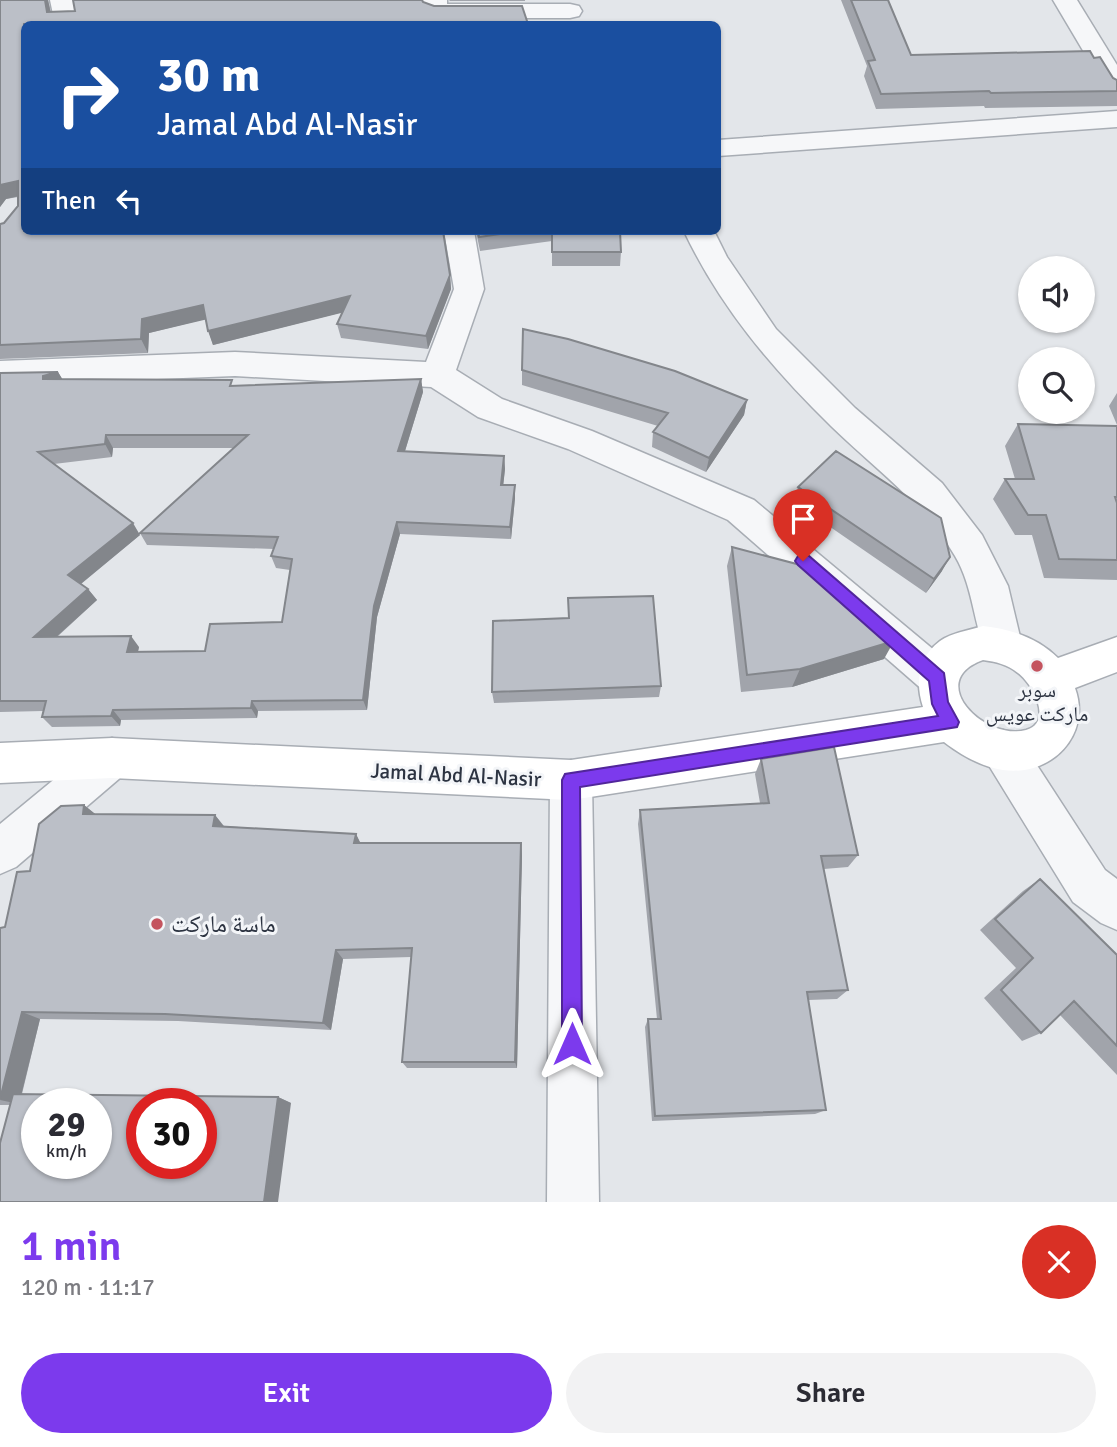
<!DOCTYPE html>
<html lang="en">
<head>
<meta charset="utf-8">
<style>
	:root { --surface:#fff; --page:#f2f2f3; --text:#2b2b33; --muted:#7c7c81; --accent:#7c3aed }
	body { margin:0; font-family:Signika,"Noto Naskh Arabic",sans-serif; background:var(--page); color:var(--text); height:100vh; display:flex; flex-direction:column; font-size:26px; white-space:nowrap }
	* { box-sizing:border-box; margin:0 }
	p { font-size:23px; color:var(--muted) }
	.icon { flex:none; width:38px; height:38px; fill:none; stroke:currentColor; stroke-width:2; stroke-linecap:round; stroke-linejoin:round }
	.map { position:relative; height:1202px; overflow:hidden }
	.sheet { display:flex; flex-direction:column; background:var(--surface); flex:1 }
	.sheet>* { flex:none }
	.hud { position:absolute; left:21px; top:21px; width:700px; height:214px; border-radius:10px; box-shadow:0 2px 5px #0004; background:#1a4fa0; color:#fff; overflow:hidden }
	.fabs { position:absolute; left:1018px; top:256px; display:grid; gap:14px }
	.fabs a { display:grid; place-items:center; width:77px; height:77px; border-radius:50%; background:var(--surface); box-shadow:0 2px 5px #0004; font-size:35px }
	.speed { position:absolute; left:21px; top:1088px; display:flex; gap:14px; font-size:35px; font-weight:700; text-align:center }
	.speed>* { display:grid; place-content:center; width:91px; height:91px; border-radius:50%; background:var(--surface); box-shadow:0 2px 5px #0004; line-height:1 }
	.speed small { font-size:18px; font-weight:400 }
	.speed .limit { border:10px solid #d22; background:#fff; color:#111 }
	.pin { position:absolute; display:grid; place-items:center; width:60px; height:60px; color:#fff; margin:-72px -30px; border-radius:50% 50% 50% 0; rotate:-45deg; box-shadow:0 0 7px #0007 }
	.pin .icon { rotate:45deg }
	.me { position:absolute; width:77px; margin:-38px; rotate:0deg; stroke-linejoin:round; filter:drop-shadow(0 0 5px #0008) }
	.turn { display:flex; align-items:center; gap:24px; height:147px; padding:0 21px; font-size:32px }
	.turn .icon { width:91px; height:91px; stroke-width:2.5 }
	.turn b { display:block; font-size:49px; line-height:60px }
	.then { display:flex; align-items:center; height:66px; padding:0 21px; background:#0003; gap:14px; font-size:26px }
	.round { display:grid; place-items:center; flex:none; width:74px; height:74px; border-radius:37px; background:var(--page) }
	.head { display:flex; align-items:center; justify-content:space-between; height:119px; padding:0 21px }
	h1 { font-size:42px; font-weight:600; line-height:52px; color:var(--accent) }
	.primary-button { display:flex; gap:14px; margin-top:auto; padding:14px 21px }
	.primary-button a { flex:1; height:80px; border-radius:42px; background:var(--accent); color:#fff; font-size:28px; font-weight:600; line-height:80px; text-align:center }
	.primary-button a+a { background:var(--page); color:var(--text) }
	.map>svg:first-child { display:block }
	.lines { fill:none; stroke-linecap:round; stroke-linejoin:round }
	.minor-casing { stroke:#a8adb4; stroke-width:3 }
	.tertiary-casing { stroke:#a8adb4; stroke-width:3 }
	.secondary-casing { stroke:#a8adb4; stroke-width:3 }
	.minor { fill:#f6f7f9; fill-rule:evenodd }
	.tertiary { fill:#f6f7f9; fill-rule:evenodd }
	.secondary { fill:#fff; fill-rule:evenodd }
	.wall { fill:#a1a4ab; fill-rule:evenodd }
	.shaded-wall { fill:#83868b }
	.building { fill:#bbbfc7; stroke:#83868b; stroke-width:2; fill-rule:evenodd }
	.route { fill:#7c3aed; stroke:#51269a; stroke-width:2 }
	.poi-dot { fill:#c4545f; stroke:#f3f5f8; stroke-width:2.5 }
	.labels { text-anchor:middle; stroke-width:6; stroke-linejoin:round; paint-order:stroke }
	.poi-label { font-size:21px; fill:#2c3341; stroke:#f3f5f8 }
	.street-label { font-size:21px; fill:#2c3341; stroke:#f3f5f8 }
	.near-poi-label { font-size:24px; fill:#2c3341; stroke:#f3f5f8; text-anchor:start }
</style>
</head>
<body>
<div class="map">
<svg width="1117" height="1202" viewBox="0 0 1117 1202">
	<rect width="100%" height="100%" fill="#e3e6ea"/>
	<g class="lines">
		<g class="minor-casing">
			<path id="minor" d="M 50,0 L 74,0 L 79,24 L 55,24 Z
				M 423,0 L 447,0 L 447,4 L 570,4 L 579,6 L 582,11 L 579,16 L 570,18 L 436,18 L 427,16 Z
				M 1117,111 L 1117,127 L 718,156 L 718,140 Z
				M 444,231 L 474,231 L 484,289 L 456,370 L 502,399 L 592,431 L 754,500 L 952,665 L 958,678 L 952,691 L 938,696 L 924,691 L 728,520 L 568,449 L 478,417 L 431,387 L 235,376 L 0,385 L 0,361 L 235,352 L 426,362 L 454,289 Z
				M 684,231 L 714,231 L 727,257 L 776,329 L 855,408 L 942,483 L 982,535 L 1008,586 L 1022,645 L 1016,657 L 1002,662 L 988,657 C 973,625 974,588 955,556 C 924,503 874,468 831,426 C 771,367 720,307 684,231 Z
				M 1003,730 L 1018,736 L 1105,870 L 1117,879 L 1117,930 L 1101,923 L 1073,902 L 988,764 L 982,750 L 988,736 Z
				M 112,738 L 127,744 L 133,758 L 127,772 L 16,867 L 0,874 L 0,824 L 97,744 Z
				M 571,760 L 586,766 L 592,780 L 599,1202 L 547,1202 L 550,780 L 556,766 Z"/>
		</g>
		<g class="tertiary-casing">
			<path id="tertiary" d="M 1053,0 L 1077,0 L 1117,65 L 1117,94 L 1108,92 L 1104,86 Z"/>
		</g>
		<g class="secondary-casing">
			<path id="secondary" d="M 983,626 C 1011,629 1038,638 1058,658 L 1117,637 L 1117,672 L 1075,688 C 1092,735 1051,777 1003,770 C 982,767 961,755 944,742 L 571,800 L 112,778 L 0,783 L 0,743 L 112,738 L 571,760 L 923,707 C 915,683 918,657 940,641 C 951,633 970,630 983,626 ZM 983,660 C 996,662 1007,664 1018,673 C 1032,683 1054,722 1026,730 C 984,741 924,681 983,660 Z"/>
		</g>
		<use href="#minor" class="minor"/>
		<use href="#tertiary" class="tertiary"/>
		<use href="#secondary" class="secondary"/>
	</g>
	<path class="wall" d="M 0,0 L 48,0 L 51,12 L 422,0 L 24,24 L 450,275 L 451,289 L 428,349 L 341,338 L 337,324 L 343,312 L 213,345 L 205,319 L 149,333 L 148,353 L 0,359 L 0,224 L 4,223 L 18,206 L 18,197 L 6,199 L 0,207 Z
		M 449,0 L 525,0 L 525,1 L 450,1 Z
		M 841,0 L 888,0 L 911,55 L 1094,58 L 1113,78 L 1117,80 L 1117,106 L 985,108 L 984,106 L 876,109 L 864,76 L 867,66 Z
		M 476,231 L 620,231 L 621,252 L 620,266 L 552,266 L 552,241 L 480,251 Z
		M 522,370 L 747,400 L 744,415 L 706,472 L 652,447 L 653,432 L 658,426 L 522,385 Z
		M 58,372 L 62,379 L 234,386 L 421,379 L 423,392 L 405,451 L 504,456 L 505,469 L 503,485 L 515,485 L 515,498 L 511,539 L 400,534 L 377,617 L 367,710 L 258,711 L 257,718 L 121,720 L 120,726 L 52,727 L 42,717 L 43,711 L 0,712 L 0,373 ZM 113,448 L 233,448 L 140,533 L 147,545 L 274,549 L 271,556 L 276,568 L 290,570 L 282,622 L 205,651 L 138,652 L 139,647 L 57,637 L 97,600 L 88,589 L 81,584 L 140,535 L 54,464 L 112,457 Z
		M 1117,393 L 1117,425 L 1109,406 Z
		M 1018,424 L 1117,426 L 1117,580 L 1044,578 L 1032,535 L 1015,535 L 993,499 L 1005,479 L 1015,479 L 1005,446 Z
		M 798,487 L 942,571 L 926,593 L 794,502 Z
		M 732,547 L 884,659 L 792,687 L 741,692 L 727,566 Z
		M 661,686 L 659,697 L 494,703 L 492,692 Z
		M 761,759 L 858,855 L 848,867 L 824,869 L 848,990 L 837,999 L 808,1000 L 826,1110 L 815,1114 L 652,1121 L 645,1027 L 648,1019 L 657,1019 L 638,824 L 640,810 L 760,803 L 755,774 Z
		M 84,805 L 95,814 L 215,815 L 224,826 L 356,834 L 360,843 L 521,843 L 522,855 L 517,1068 L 407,1068 L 402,1062 L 411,957 L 343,959 L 331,1030 L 178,1021 L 40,1019 L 22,1094 L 278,1097 L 291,1103 L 0,1105 L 0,928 L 5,927 L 30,871 Z
		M 1040,879 L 1117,955 L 1117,1075 L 1060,1015 L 1041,1033 L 1022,1041 L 984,998 L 1016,968 L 980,930 L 1023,891 Z"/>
	<path class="shaded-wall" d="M 45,0 L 48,0 L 53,24 L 47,12 Z
		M 18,181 L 24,195 L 6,199 L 0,207 L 0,185 Z
		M 450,275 L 451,289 L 428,349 L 426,336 Z
		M 350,296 L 353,310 L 213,345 L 208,331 Z
		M 203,305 L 208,319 L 149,333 L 148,353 L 141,339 L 142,319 Z
		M 58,372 L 66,385 L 43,379 L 43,376 Z
		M 421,379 L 423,392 L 401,464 L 398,451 Z
		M 747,400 L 744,415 L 706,472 L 709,458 Z
		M 106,435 L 113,448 L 112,457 L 105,444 Z
		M 504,456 L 505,469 L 502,497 L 501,485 Z
		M 515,485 L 515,498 L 511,539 L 510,527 Z
		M 397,522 L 400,534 L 377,617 L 367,710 L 363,700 L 374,606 Z
		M 133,523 L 140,535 L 77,587 L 68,575 Z
		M 950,557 L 942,571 L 926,593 L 934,579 Z
		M 88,589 L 97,600 L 44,648 L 34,637 Z
		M 131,636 L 139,647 L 135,663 L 127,652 Z
		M 894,641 L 884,659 L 792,687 L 800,669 Z
		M 252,701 L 258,711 L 257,718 L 251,708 Z
		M 113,710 L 121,720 L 120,726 L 111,716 Z
		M 84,805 L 99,817 L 83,814 Z
		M 215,815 L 225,828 L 213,826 Z
		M 356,834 L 362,846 L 354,843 Z
		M 521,843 L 522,855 L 517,1068 L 515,1062 Z
		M 336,950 L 343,959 L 331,1030 L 323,1023 Z
		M 22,1012 L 40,1019 L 19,1104 L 0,1100 Z
		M 278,1097 L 291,1103 L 278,1202 L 264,1202 Z"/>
	<path class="building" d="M 0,0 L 45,0 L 47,12 L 75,11 L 73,0 L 422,0 L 423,2 L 434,6 L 522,6 L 528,24 L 24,24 L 24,231 L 443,231 L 450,275 L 426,336 L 337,324 L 350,296 L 208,331 L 203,305 L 142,319 L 141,339 L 0,345 L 0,224 L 4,223 L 18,206 L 18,181 L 0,185 Z
		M 851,0 L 888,0 L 911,55 L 1090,51 L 1094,58 L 1100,57 L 1113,78 L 1117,80 L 1117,91 L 991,93 L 989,91 L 881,94 L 868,61 L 875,60 Z
		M 478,231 L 521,231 L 479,237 Z
		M 552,231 L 620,231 L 621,252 L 552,252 Z
		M 523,329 L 568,339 L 675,371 L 747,400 L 709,458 L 653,432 L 668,413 L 522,370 Z
		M 58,372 L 43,376 L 43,379 L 232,380 L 230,386 L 421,379 L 398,451 L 504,456 L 501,485 L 515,485 L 510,527 L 397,522 L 374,606 L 363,700 L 252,701 L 251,708 L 113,710 L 111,716 L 42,717 L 46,701 L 0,701 L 0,373 ZM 106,435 L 248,435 L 140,533 L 278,537 L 271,556 L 292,559 L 282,622 L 210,624 L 205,651 L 127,652 L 131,636 L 34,637 L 88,589 L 68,575 L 133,523 L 38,452 L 105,444 Z
		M 1018,424 L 1117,426 L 1117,497 L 1115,497 L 1117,503 L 1117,560 L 1059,559 L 1046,515 L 1028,515 L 1005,479 L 1034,479 Z
		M 836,451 L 941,518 L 950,557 L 934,579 L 798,487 Z
		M 732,547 L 808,567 L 894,641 L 800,669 L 747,675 Z
		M 653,596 L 661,686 L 492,692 L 493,621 L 569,618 L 568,598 Z
		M 834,747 L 858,855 L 821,856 L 848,990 L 807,992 L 826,1110 L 655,1116 L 648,1019 L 661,1019 L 640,810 L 769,803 L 761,759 Z
		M 84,805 L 83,814 L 215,815 L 213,826 L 356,834 L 354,843 L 521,843 L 515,1062 L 402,1062 L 412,948 L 336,950 L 323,1023 L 165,1014 L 22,1012 L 0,1099 L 0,928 L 5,927 L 17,872 L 30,871 L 39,824 L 61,806 Z
		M 1040,879 L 1117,955 L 1117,1046 L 1074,1001 L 1041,1033 L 1001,990 L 1033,958 L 995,919 Z
		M 13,1094 L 278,1097 L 264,1202 L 0,1202 L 0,1143 ZM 37,1104 L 96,1104 L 96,1164 L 37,1164 ZM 142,1104 L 201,1104 L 201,1164 L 142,1164 Z"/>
	<path class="route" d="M 803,554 L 809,556 L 944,673 L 948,702 L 959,722 L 957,727 L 580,787 L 582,1044 L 579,1051 L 572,1054 L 565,1051 L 562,1044 L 562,780 L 565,774 L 938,716 L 932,704 L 929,681 L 798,565 L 795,561 L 798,556 Z"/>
	<g class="poi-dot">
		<circle cx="1037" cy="666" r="7"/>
		<circle cx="157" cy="924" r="7"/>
	</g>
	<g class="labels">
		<g class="poi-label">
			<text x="1037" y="697">سوبر<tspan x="1037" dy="24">ماركت عويس</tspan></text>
		</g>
		<g class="street-label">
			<text transform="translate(456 775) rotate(3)" y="7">Jamal Abd Al-Nasir</text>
		</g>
		<g class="near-poi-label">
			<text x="171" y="932">ماسة ماركت</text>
		</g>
	</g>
</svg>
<div class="fabs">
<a><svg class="icon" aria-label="sound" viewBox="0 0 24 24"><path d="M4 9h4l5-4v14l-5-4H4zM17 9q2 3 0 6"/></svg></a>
<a><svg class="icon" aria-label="search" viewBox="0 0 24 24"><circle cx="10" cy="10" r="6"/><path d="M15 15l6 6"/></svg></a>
</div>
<div class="speed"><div>29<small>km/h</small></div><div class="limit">30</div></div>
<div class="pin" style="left:803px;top:561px;background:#d93025"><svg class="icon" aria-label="arrive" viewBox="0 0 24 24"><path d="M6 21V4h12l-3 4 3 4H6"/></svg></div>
<svg class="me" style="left:572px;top:1044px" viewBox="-20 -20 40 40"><path d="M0-17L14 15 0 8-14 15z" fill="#7c3aed" stroke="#fff" stroke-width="4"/></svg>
<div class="hud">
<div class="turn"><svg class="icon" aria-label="right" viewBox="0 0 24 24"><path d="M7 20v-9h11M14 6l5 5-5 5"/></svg><div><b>30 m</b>Jamal Abd Al-Nasir</div></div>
<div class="then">Then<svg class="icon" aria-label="left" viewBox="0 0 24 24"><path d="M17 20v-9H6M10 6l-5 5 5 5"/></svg></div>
</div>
</div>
<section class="sheet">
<div class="head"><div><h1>1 min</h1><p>120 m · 11:17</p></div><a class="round" style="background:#d93025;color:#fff"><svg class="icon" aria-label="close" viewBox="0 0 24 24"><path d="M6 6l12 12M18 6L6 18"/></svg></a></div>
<div class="primary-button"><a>Exit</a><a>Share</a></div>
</section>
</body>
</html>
